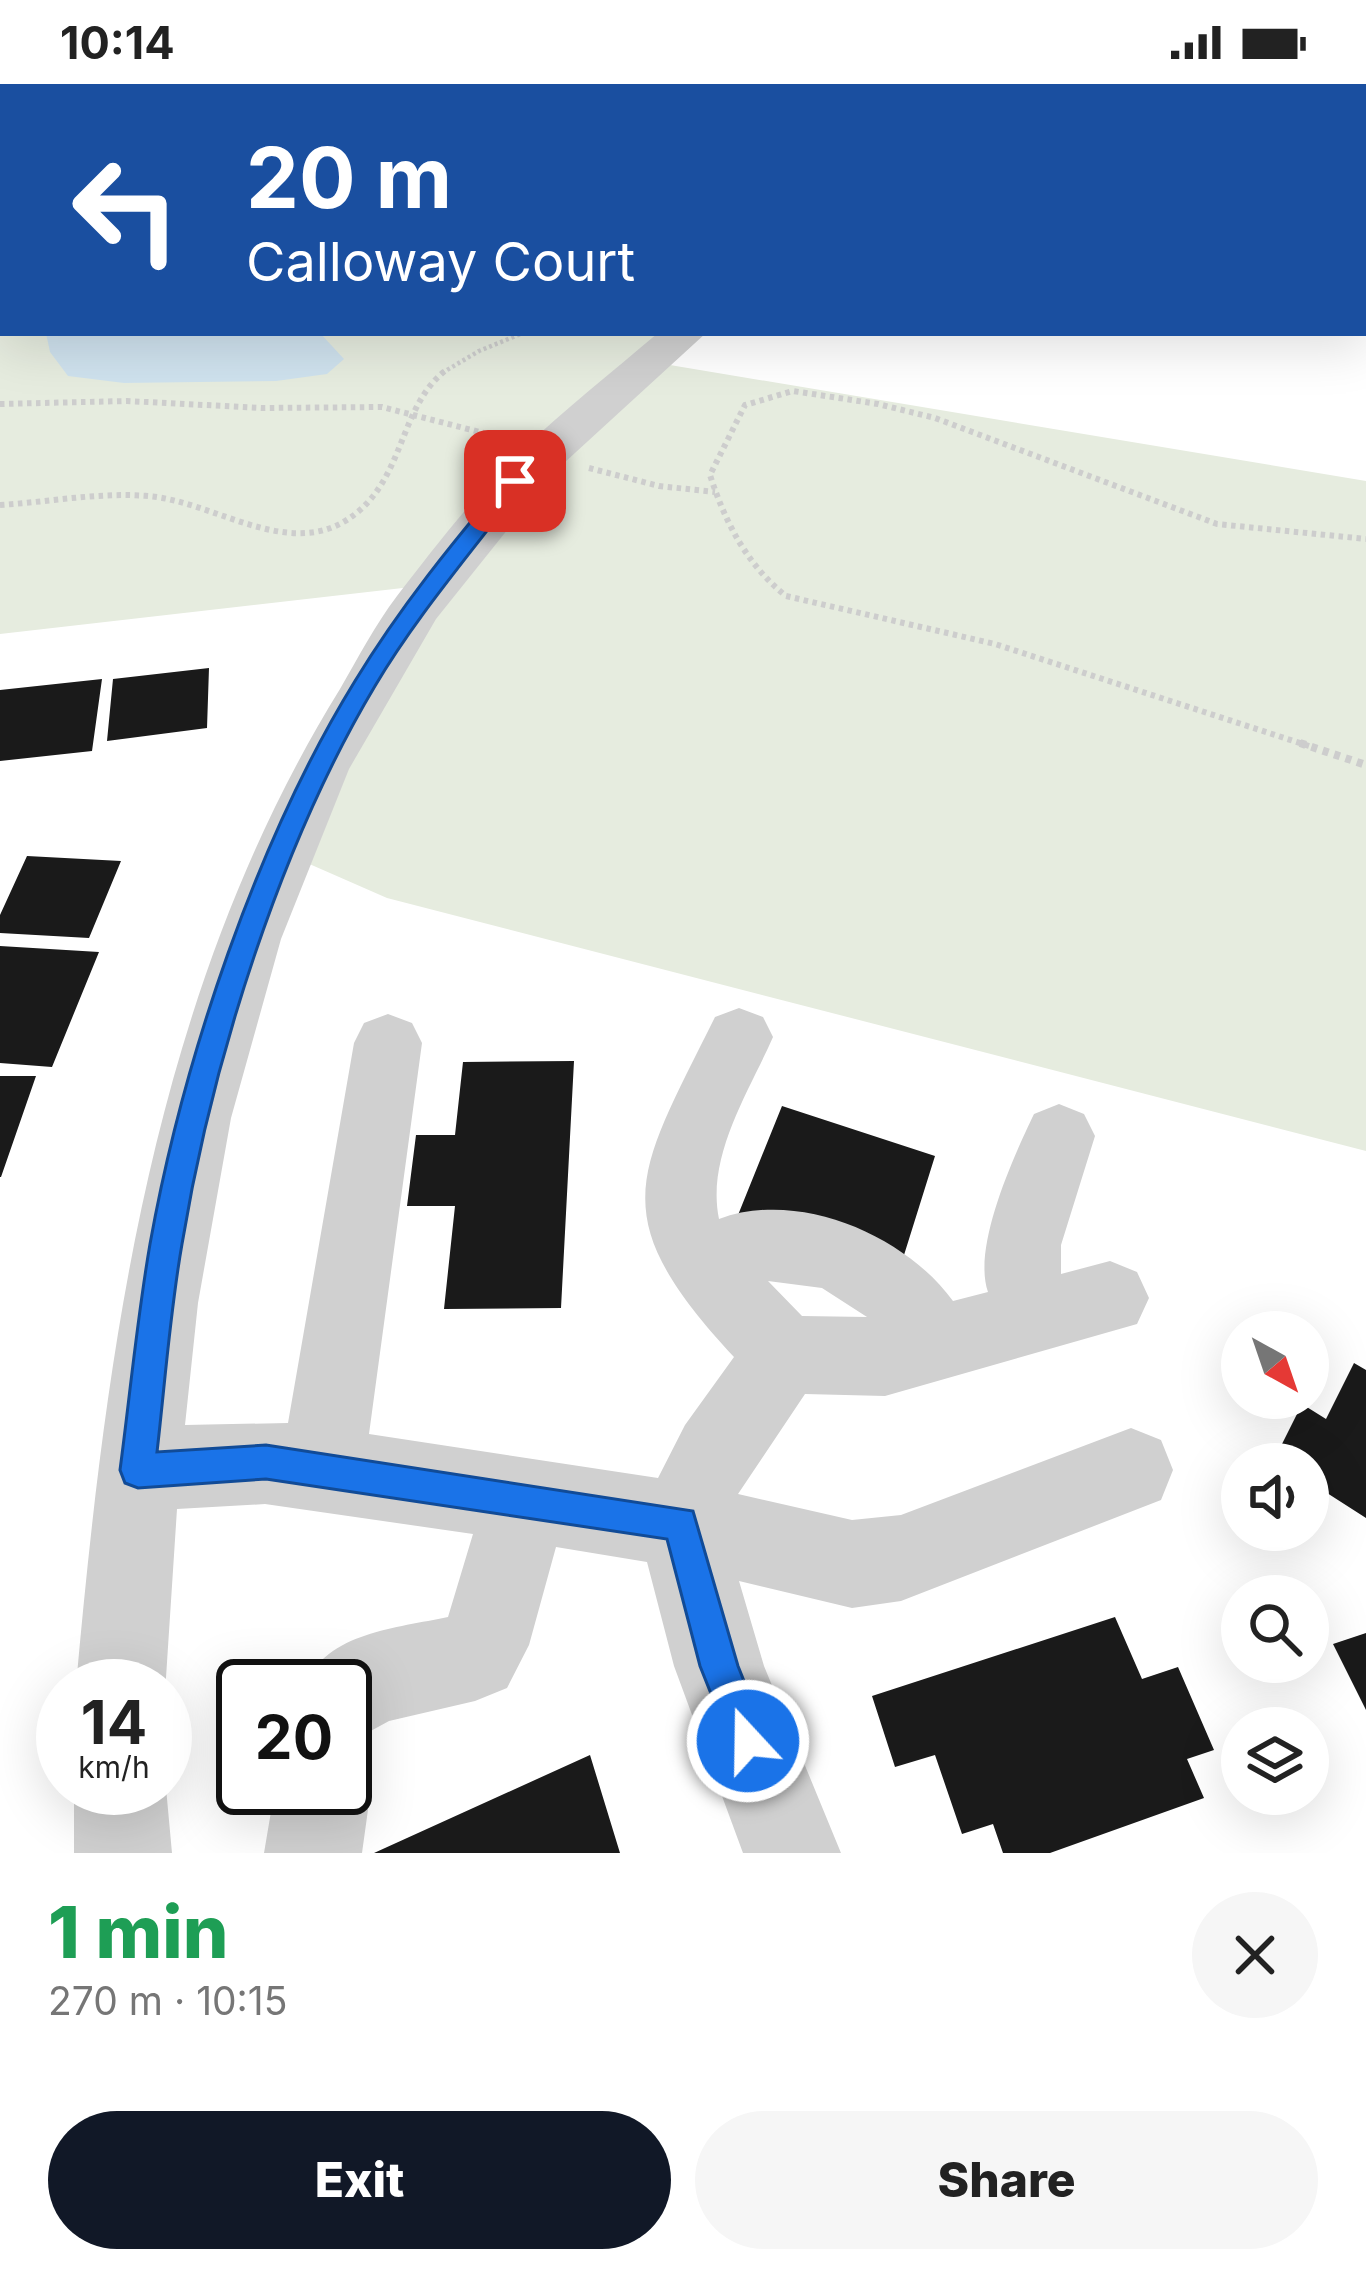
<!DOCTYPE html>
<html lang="en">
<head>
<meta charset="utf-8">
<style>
	:root { --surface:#fff; --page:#f6f6f6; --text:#222; --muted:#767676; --accent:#111827 }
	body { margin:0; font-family:Inter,sans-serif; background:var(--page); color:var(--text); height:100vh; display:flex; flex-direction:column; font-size:45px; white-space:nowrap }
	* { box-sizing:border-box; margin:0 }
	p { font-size:39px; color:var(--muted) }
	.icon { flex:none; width:66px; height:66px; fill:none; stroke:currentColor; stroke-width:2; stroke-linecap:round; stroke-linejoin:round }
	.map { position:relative; height:1769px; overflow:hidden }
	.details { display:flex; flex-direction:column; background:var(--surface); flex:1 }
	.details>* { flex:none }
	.hud { position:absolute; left:0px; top:0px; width:1368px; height:252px; box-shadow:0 12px 48px #0002; background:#1a4fa0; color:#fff; overflow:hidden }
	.needle { width:78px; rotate:140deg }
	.fabs { position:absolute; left:1221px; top:1227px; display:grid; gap:24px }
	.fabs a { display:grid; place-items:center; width:108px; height:108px; border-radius:50%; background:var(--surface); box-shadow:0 12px 48px #0002; font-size:60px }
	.speed { position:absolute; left:36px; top:1575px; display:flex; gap:24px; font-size:60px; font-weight:700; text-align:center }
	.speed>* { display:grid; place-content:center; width:156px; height:156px; border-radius:50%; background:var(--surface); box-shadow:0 12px 48px #0002; line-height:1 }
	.speed small { font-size:30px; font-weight:400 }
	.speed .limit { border:6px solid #111; border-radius:18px; background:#fff; color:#111 }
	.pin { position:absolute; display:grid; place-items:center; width:102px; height:102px; color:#fff; margin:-51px; border-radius:24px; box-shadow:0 6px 18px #0006 }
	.me { position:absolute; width:132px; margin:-66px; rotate:339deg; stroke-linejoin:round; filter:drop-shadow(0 0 9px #0008) }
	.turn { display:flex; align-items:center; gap:42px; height:252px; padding:0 48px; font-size:54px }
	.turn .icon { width:156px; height:156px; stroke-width:2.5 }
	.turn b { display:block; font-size:84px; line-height:102px }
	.round { display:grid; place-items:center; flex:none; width:126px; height:126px; border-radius:63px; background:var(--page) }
	.head { display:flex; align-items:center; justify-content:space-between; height:204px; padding:0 48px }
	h1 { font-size:72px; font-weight:800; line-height:90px; color:#1e9e55 }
	.button { display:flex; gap:24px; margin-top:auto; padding:24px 48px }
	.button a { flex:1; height:138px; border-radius:72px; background:var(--accent); color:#fff; font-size:48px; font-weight:800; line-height:138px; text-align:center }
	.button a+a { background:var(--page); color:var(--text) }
	.status { display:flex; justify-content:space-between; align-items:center; height:84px; padding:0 60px; background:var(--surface); direction:ltr }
	.status svg { height:33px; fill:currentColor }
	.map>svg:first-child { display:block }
	.green { fill:#e6ecdf }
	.water { fill:#cfe2ee }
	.building { fill:#1a1a1a }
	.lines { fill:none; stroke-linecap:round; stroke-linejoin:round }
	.path-far2 { stroke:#cdcdcd; stroke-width:4.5; stroke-dasharray:3 3; stroke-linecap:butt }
	.path-far1 { stroke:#cdcdcd; stroke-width:6; stroke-dasharray:4.5 4.5; stroke-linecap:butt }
	.path { stroke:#cdcdcd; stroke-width:8; stroke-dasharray:6 6; stroke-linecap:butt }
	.minor { fill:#d0d0d0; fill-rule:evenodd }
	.route { fill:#1a73e8; stroke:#114b97; stroke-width:3 }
</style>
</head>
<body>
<div class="status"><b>10:14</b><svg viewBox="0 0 49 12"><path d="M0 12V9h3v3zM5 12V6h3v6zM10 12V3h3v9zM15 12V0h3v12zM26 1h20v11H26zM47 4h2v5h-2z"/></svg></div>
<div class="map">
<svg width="1366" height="1769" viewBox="0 0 1366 1769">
	<rect width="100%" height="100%" fill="#fff"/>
	<path class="green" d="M 0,0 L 462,0 L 3,3 L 3,249 L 687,249 L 652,278 L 1366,397 L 1366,1067 L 387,814 L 282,768 L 429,501 L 0,550 Z"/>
	<path class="water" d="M 46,249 L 320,249 L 344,275 L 327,290 L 276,297 L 124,299 L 68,292 L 50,268 Z"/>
	<path class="building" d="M 209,584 L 207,644 L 107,657 L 113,595 Z
		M 102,595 L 92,667 L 0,677 L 0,606 Z
		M 27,772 L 121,777 L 89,854 L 0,849 L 0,831 Z
		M 0,862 L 99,868 L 52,983 L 0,979 Z
		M 574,977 L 561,1224 L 444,1225 L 455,1122 L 407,1122 L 416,1051 L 455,1051 L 463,978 Z
		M 0,992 L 36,992 L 1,1093 L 0,1093 Z
		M 782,1022 L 935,1072 L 899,1187 L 738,1131 Z
		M 1354,1279 L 1366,1286 L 1366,1434 L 1313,1400 L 1317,1393 L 1308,1387 L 1308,1380 L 1297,1380 L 1278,1368 L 1302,1320 L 1326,1335 Z
		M 1115,1533 L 1142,1595 L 1178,1583 L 1214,1666 L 1187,1675 L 1204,1714 L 1050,1769 L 1003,1769 L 993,1740 L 962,1750 L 935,1671 L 895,1683 L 872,1612 Z
		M 1366,1549 L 1366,1626 L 1333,1560 Z
		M 590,1671 L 620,1769 L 374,1769 Z"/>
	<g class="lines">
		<path class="path-far2" d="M 442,289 L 479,267 L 523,249"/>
		<path class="path-far1" d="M 0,320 L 127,317 L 263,324 L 382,323 L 503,354
			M 589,384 L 659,402 L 715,408
			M 0,421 C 49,418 99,408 148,412 C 219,418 296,483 360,426 C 405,386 401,321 446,286
			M 1309,662 L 995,560 L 786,512 C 747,481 725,438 710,391 L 745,321 L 793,307 L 878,320 L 935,334 L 1217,440 L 1366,455"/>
		<path class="path" d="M 1300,659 L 1366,681"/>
		<path class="minor" d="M 1225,0 L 1259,0 L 1261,3 L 1227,3 Z
			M 1365,82 L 1366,82 L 1366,104 L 1365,104 Z
			M 1365,159 L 1366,159 L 1366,183 L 1365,183 Z
			M 658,249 L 706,249 L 552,390 L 436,535 L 349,685 L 281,855 L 231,1034 L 198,1219 L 185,1341 L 288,1339 L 354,959 L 364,939 L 388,930 L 412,939 L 422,959 L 369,1350 L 658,1394 L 685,1341 L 734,1273 C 601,1130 637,1091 715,933 L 739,924 L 763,933 L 773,953 C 749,1008 706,1072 719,1135 C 799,1105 905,1151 953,1217 L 988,1208 C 972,1163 1014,1072 1034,1030 L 1059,1020 L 1084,1030 L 1095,1052 L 1061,1161 L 1061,1190 L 1110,1177 L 1137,1188 L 1149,1214 L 1137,1240 L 885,1312 L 805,1310 L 738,1410 L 852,1436 L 901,1431 L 1131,1344 L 1161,1356 L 1173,1386 L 1161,1416 L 901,1517 L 852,1524 L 739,1497 L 764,1582 L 841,1769 L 743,1769 L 674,1582 L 647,1478 L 556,1463 L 529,1561 L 507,1604 L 475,1617 L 389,1637 L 345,1661 L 345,1602 L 304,1602 C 327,1548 397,1544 448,1533 L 473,1450 L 265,1420 L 177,1425 L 165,1609 L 165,1602 L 76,1602 C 107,1256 154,906 340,605 C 358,574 375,541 397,512 C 434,464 476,409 521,367 C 564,326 612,288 658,249 ZM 768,1197 L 822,1204 L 867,1233 L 802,1232 Z
			M 345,1666 L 357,1670 L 371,1704 L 362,1769 L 264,1769 L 275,1704 L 345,1704 Z
			M 165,1693 L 172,1769 L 74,1769 L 74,1704 L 165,1704 Z"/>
	</g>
	<path class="route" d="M 508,393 L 525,397 C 474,466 419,528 375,602 C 280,761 212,978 182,1160 C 170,1228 165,1299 157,1368 L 266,1361 L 693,1427 L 738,1582 L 768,1657 L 762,1670 L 748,1676 L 735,1670 L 700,1582 L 667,1455 L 266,1395 L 138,1404 L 125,1399 L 120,1386 C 130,1311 137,1235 150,1160 C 183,976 257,756 355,597 C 400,523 453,458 508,393 Z"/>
</svg>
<div class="fabs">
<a><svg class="needle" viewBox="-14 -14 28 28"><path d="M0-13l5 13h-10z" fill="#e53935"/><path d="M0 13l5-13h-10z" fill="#767676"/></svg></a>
<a><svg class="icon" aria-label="sound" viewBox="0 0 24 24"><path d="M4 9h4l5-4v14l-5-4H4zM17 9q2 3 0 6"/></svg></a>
<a><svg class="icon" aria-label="search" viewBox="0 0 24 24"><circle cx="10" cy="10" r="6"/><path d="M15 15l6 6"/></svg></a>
<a><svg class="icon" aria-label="layers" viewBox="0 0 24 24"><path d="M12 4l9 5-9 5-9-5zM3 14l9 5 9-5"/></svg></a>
</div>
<div class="speed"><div>14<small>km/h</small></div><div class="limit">20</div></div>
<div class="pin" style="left:515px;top:397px;background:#d93025"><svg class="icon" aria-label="arrive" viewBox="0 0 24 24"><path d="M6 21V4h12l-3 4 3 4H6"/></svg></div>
<svg class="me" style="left:748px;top:1657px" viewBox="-20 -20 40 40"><circle r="17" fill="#1a73e8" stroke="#fff" stroke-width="3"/><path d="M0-11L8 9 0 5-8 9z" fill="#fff"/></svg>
<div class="hud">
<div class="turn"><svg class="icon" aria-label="left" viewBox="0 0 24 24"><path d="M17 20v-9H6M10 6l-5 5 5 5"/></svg><div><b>20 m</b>Calloway Court</div></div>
</div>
</div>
<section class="details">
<div class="head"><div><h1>1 min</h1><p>270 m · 10:15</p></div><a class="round"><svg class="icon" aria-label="close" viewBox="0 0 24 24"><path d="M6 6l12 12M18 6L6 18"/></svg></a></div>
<div class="button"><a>Exit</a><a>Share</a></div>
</section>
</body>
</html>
